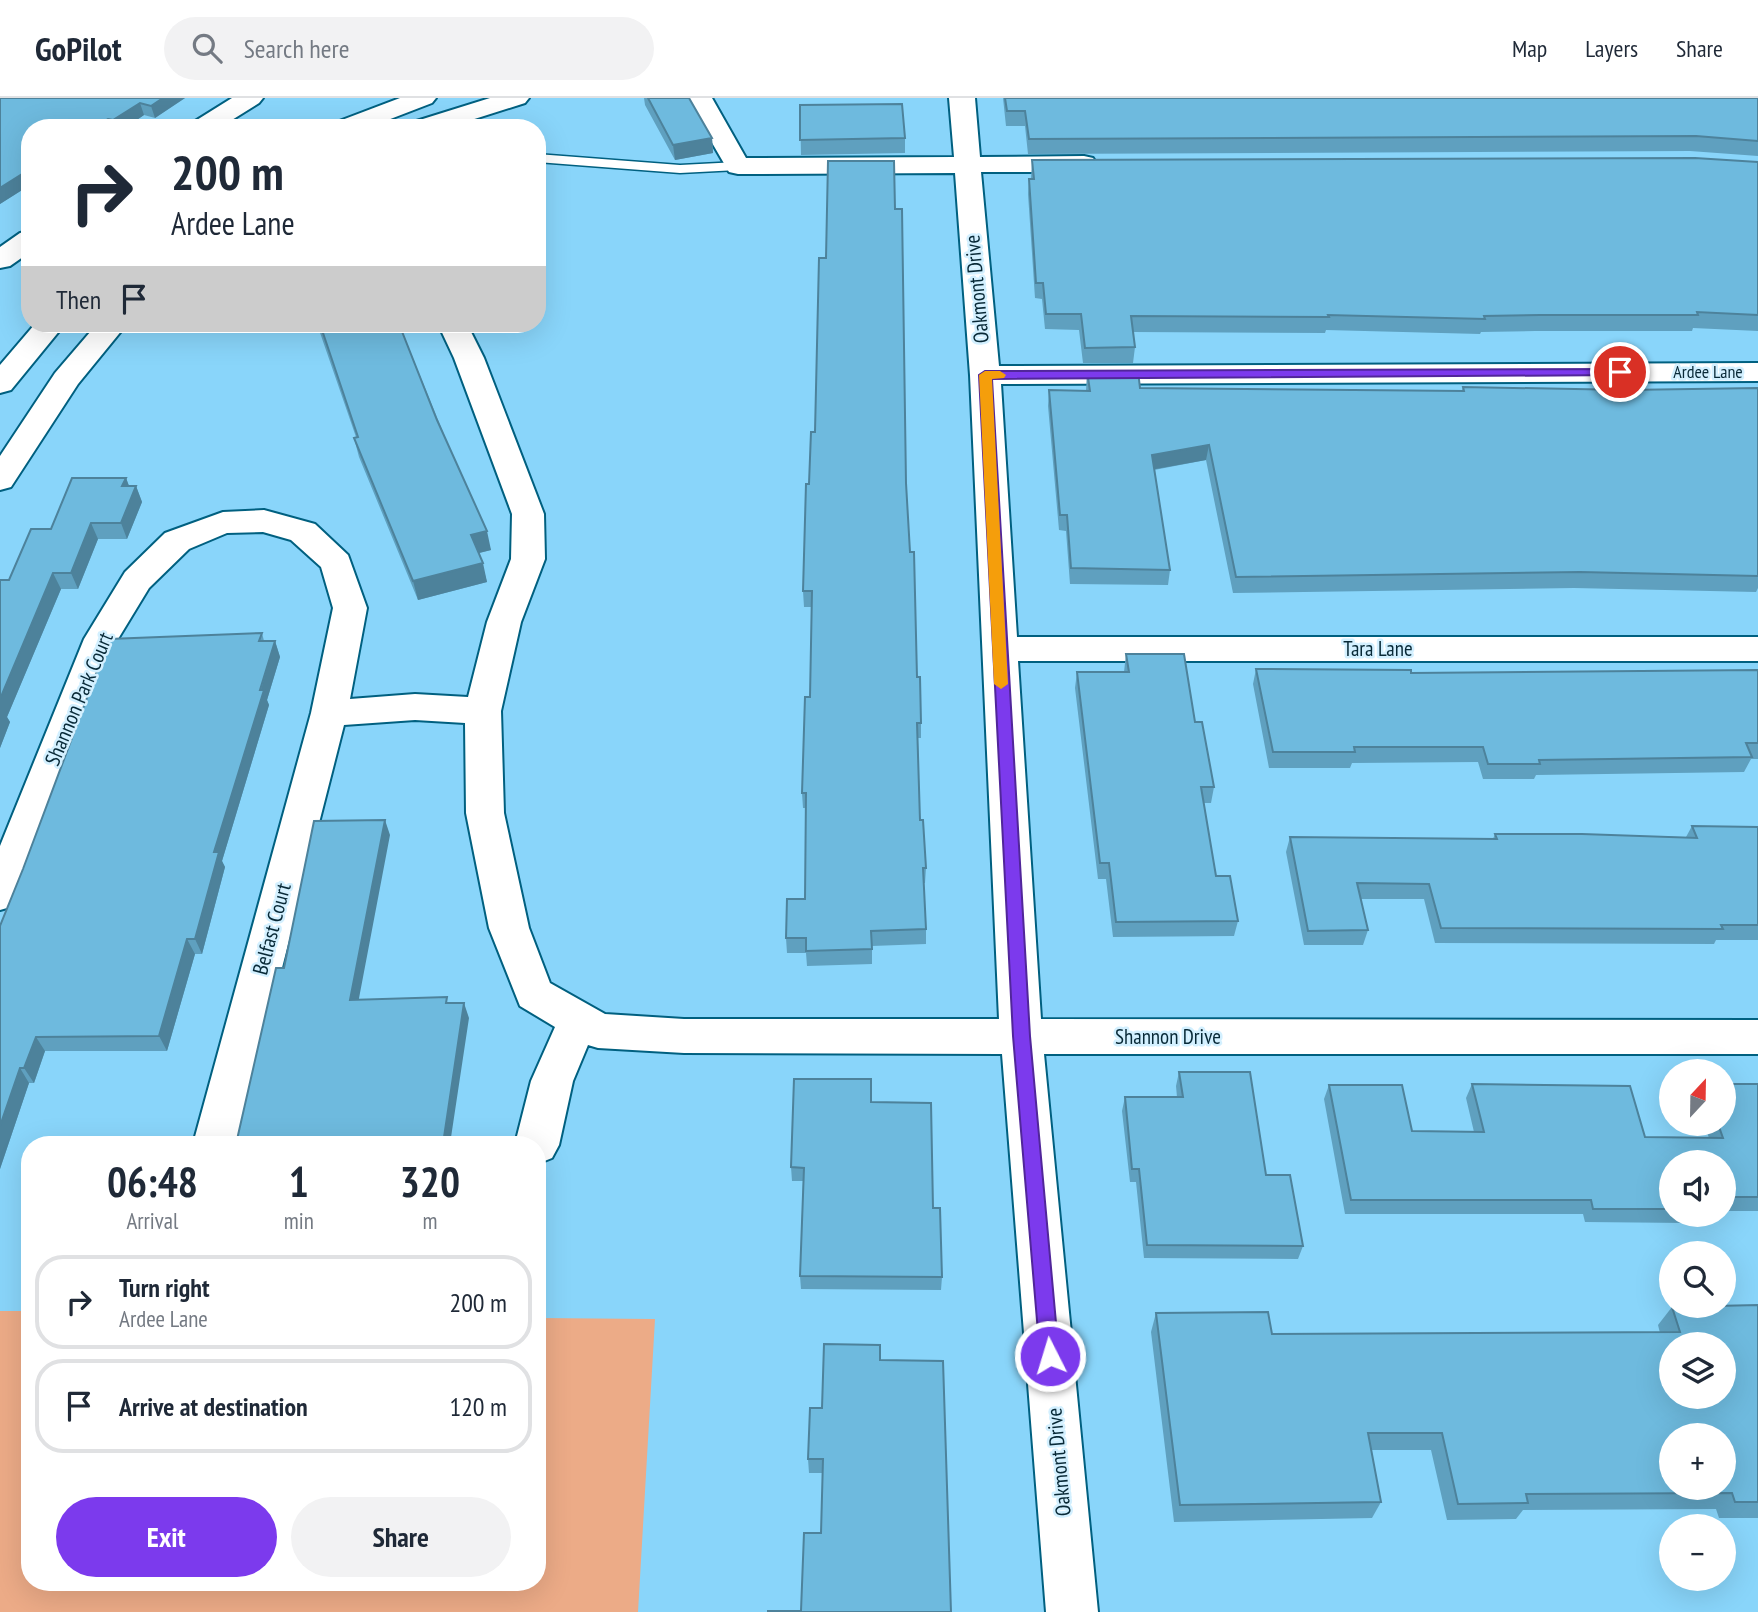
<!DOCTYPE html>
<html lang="en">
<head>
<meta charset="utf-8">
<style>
	:root { --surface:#fff; --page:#f2f2f3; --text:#1f2937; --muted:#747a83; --line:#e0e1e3; --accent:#7c3aed }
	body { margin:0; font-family:"PT Sans Narrow",sans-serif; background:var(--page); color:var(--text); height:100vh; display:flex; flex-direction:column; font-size:26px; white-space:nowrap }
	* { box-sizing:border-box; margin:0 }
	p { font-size:23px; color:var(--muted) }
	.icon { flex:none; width:38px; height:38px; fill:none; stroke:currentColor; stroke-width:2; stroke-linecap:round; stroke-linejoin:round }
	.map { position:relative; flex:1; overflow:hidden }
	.panel { position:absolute; left:21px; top:1038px; width:525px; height:455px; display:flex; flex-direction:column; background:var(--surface); border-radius:28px; box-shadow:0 7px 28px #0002 }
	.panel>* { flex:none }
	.guide { position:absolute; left:21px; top:21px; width:525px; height:214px; border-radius:28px; box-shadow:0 7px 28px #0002; background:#fff; color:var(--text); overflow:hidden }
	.needle { width:46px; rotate:22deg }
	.buttons { position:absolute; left:1659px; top:961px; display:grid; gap:14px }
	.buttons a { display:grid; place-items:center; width:77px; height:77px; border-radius:50%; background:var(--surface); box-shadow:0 7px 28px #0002; font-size:35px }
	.pin { position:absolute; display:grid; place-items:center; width:60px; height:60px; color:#fff; margin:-30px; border:4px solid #fff; border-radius:50%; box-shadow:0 2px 7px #0007 }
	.me { position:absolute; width:77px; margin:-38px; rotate:355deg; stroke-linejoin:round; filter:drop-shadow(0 0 5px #0008) }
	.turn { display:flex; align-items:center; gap:24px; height:147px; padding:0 35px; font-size:32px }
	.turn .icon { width:91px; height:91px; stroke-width:2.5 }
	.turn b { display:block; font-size:49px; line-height:60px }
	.then { display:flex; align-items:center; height:66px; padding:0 35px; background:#0003; gap:14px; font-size:26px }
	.eta { display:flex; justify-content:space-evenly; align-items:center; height:119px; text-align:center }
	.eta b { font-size:42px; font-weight:800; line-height:49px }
	.cta { display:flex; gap:14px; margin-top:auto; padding:14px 35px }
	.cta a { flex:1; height:80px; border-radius:42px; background:var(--accent); color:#fff; font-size:28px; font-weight:800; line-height:80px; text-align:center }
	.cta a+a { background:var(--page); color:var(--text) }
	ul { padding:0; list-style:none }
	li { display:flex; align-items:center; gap:21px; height:94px; margin:0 14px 10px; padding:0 21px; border:4px solid var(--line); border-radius:28px }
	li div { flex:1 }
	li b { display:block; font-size:26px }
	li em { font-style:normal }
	header { display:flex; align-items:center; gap:42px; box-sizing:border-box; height:98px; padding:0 35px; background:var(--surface); border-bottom:2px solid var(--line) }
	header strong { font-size:33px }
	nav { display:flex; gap:38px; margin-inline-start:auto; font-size:24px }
	.search { width:490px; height:63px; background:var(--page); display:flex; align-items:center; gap:18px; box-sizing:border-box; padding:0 24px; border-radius:38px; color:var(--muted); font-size:26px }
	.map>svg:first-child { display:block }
	.green { fill:#ecab87 }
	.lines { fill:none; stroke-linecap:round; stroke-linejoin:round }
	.service-casing { stroke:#006080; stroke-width:3 }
	.minor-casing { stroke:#006080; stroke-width:4 }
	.secondary-casing { stroke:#006080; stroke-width:4 }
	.service { fill:#fff; fill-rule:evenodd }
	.minor { fill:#fff; fill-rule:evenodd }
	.secondary { fill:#fff; fill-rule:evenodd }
	.wall { fill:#5fa0bf }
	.shaded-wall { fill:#4d829b }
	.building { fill:#6ebade; stroke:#4d829b; stroke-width:2; fill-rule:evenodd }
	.route { fill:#7c3aed; stroke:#51269a; stroke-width:2 }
	.slow { fill:#f59e0b }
	.labels { text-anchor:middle; stroke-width:5; stroke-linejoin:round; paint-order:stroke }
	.far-street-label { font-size:18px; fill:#082937; stroke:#d3f0ff }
	.street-label { font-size:21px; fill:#082937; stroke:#d3f0ff }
</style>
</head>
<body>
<header>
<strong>GoPilot</strong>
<div class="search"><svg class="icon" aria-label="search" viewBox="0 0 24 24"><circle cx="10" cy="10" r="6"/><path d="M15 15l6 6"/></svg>Search here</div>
<nav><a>Map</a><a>Layers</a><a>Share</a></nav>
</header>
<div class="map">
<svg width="1758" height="1514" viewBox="0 0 1758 1514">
	<rect width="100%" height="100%" fill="#89d5fa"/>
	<path class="green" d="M 0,1213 L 30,1213 L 30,1484 L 537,1484 L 537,1220 L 655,1221 L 638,1514 L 0,1514 Z"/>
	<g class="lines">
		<g class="service-casing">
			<path id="service" d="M 537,56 L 680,67 L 738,64 L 745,68 L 738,72 L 680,75 L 537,64 Z"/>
		</g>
		<g class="minor-casing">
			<path id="minor" d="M 232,0 L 263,0 L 259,5 L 219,30 L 188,30 L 192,25 Z
				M 686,0 L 712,0 L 746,60 L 954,59 L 949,0 L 975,0 L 980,59 L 1084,58 L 1093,60 L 1097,66 L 1093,72 L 1084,74 L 981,74 L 999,268 L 1758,265 L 1758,283 L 1001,286 L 1017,539 L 1758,539 L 1758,563 L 1018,563 L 1041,921 L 1758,922 L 1758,956 L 1044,956 L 1098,1514 L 1046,1514 L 1002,956 L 684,955 L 598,950 L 588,947 L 573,983 L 559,1047 L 552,1060 L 537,1066 L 537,1046 L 515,1046 L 531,983 L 555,929 L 520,908 L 489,830 L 466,715 L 465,625 L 415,622 L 344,627 L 237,1046 L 193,1046 L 311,615 L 333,510 L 321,469 L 291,442 L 263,434 L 227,435 L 189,451 L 149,490 L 118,541 L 20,797 L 14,808 L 0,812 L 0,748 L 84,541 L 125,474 L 165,435 L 223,414 L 264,412 L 315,426 L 348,457 L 367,510 L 350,601 L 415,596 L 468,599 L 487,524 L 511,461 L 512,416 L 454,260 L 438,226 L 467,226 L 484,260 L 544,416 L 545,461 L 521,524 L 501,613 L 504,715 L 529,830 L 550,885 L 605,916 L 684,921 L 999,921 L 970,277 L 955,75 L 738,76 L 729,74 Z
				M 30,133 L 30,154 L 10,168 L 0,170 L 0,149 L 20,135 Z"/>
		</g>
		<g class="secondary-casing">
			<path id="secondary" d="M 400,0 L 436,0 L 432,5 L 367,30 L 330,30 L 334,25 Z
				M 490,0 L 529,0 L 525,5 L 446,30 L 406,30 L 410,25 Z
				M 35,226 L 65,226 L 11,292 L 0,295 L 0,267 Z
				M 97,226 L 127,226 L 78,286 L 11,389 L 0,392 L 0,358 L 55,275 Z"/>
		</g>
		<use href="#service" class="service"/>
		<use href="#minor" class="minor"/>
		<use href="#secondary" class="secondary"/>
	</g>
	<path class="wall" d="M 0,0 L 185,0 L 155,20 L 144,17 L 125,30 L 30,30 L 30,87 L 0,106 Z
		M 644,0 L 689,0 L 712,40 L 713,55 L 675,62 L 645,7 Z
		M 1003,0 L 1758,0 L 1758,58 L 1690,53 L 1028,56 L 1025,28 L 1006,28 Z
		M 800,7 L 905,40 L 905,55 L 801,57 Z
		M 1032,62 L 1758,64 L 1758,233 L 1693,230 L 1692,233 L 1535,233 L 1481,234 L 1480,236 L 1326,232 L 1325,235 L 1133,234 L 1135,249 L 1133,265 L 1083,265 L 1079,232 L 1045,231 L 1042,201 L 1035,200 L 1028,96 L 1029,81 L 1031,81 Z
		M 895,111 L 906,385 L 917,579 L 921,625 L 921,640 L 918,640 L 920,722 L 926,770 L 925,785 L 923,785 L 926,831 L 926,846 L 872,848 L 872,866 L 807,868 L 806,855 L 787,855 L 786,840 L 805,801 L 805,710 L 803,710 L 802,695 L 810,599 L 812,509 L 804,509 L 803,493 L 809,386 L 815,334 L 826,160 Z
		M 317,226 L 399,226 L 491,452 L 479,455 L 487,484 L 418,502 L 359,359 L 354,340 L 356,339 Z
		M 1087,273 L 1140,290 L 1462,293 L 1463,289 L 1626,292 L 1758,290 L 1758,490 L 1756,494 L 1574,490 L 1233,495 L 1206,362 L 1154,372 L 1170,472 L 1168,487 L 1070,486 L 1066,433 L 1059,432 L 1048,308 L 1049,292 L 1086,293 Z
		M 126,380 L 129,388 L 136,388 L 142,404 L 127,441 L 98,441 L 78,491 L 61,491 L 7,619 L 10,624 L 0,650 L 0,482 L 9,482 L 51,431 Z
		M 262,535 L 264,543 L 275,543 L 280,559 L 267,602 L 269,607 L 222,763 L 225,769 L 202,856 L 195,856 L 167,953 L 45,953 L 34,985 L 29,985 L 0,1071 L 0,828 Z
		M 1126,556 L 1195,624 L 1214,689 L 1211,705 L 1204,705 L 1216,778 L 1238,823 L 1234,838 L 1113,839 L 1106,781 L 1098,781 L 1075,590 L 1077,574 L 1124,574 Z
		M 1256,571 L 1411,575 L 1758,572 L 1758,661 L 1751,661 L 1744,674 L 1536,677 L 1534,681 L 1483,681 L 1478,664 L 1352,665 L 1350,670 L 1269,670 L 1253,586 Z
		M 1692,728 L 1758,729 L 1758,842 L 1716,842 L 1714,846 L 1435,845 L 1424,801 L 1361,801 L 1368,832 L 1363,847 L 1304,847 L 1286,754 L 1290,739 L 1493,741 L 1495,736 L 1686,739 Z
		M 1179,974 L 1266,1077 L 1303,1148 L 1298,1161 L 1144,1160 L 1136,1084 L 1130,1084 L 1122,1013 L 1125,999 L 1177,999 L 1176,988 Z
		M 1472,986 L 1645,1039 L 1709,1040 L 1704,1026 L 1724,1026 L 1758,986 L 1758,1113 L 1724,1113 L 1724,1064 L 1671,1064 L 1671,1116 L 1693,1116 L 1687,1125 L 1585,1124 L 1583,1116 L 1345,1116 L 1324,1001 L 1329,987 L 1412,1033 L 1474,1034 L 1466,1000 Z
		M 871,1004 L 933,1110 L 942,1179 L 941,1192 L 801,1191 L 800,1178 L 803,1083 L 792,1083 L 791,1069 Z
		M 1758,1207 L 1758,1420 L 1719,1420 L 1716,1411 L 1523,1412 L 1516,1421 L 1447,1422 L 1431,1352 L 1371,1352 L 1381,1404 L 1372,1420 L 1174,1424 L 1151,1234 L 1156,1215 L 1272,1236 L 1660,1235 L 1658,1227 L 1672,1209 Z
		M 880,1247 L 801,1513 L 821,1435 L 823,1375 L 809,1375 L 808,1361 L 822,1310 Z"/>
	<path class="shaded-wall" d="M 163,0 L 185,0 L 155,20 L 151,8 Z
		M 140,5 L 144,17 L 125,30 L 115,30 L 113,22 Z
		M 108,21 L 111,30 L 94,30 Z
		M 712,40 L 713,55 L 675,62 L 673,47 Z
		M 30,71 L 30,87 L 0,106 L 0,90 Z
		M 1209,347 L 1206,362 L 1150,372 L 1152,357 Z
		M 126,380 L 132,396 L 122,388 Z
		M 136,388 L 142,404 L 127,441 L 121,425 Z
		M 91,425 L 98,441 L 78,491 L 71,475 Z
		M 487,433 L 491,452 L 475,456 L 471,437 Z
		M 483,465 L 487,484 L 418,502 L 413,483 Z
		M 53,475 L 61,491 L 7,619 L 10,624 L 0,650 L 0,601 Z
		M 275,543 L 280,559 L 267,602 L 269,607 L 222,763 L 225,769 L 202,856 L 195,841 L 214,754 Z
		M 385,722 L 390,737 L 356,916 L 350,902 Z
		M 187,841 L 195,856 L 167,953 L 159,938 Z
		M 464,905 L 469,920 L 450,1046 L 443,1046 Z
		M 36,939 L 45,953 L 34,985 L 24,970 Z
		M 20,970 L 29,985 L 0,1071 L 0,1028 Z"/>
	<path class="building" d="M 0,0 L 163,0 L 151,8 L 140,5 L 113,22 L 108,21 L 94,30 L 30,30 L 30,71 L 0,90 Z
		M 648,0 L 689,0 L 712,40 L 673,47 Z
		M 1005,0 L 1758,0 L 1758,43 L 1696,38 L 1029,41 L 1025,13 L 1007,13 Z
		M 902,6 L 905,40 L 800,42 L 800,7 Z
		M 1695,60 L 1758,64 L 1758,217 L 1697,214 L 1698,217 L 1540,217 L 1484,218 L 1485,221 L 1328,217 L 1329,219 L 1131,218 L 1135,249 L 1085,250 L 1081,216 L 1046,216 L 1043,185 L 1036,185 L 1029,81 L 1034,81 L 1032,62 Z
		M 828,63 L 894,63 L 895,111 L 902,111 L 906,385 L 910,454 L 914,454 L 917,579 L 920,579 L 921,625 L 917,625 L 920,722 L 923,722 L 926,770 L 923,770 L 926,831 L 871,833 L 872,851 L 806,853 L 806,840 L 786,840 L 787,801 L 805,801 L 806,695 L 802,695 L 805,599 L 810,599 L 812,493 L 803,493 L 806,386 L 809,386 L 811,334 L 815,334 L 819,160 L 826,160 Z
		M 320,226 L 399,226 L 437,322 L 487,433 L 471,437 L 483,465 L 413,483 L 354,340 L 358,339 Z
		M 1087,273 L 1138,273 L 1140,290 L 1464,293 L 1463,289 L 1626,292 L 1758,290 L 1758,478 L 1580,474 L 1236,479 L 1209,347 L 1152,357 L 1170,472 L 1071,470 L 1067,417 L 1060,417 L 1049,292 L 1090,293 Z
		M 72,380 L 126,380 L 122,388 L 136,388 L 121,425 L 91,425 L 71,475 L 53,475 L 0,601 L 0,482 L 9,482 L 31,431 L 51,431 Z
		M 262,535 L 259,543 L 275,543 L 260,592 L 264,592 L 214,754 L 219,754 L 195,841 L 187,841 L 159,938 L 36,939 L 24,970 L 20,970 L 0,1028 L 0,828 L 23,771 L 109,541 Z
		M 1126,556 L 1184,556 L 1195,624 L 1202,624 L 1214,689 L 1201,689 L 1216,778 L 1230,778 L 1238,823 L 1116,824 L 1109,765 L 1100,765 L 1077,574 L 1129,574 Z
		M 1256,571 L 1411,572 L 1411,575 L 1758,572 L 1758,645 L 1746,645 L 1752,659 L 1539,662 L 1540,666 L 1488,666 L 1483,649 L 1354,649 L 1355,654 L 1273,654 Z
		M 385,722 L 350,902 L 447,899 L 446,905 L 464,905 L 443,1046 L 236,1046 L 276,870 L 284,870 L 314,723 Z
		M 1692,728 L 1758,729 L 1758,827 L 1721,827 L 1723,831 L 1441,830 L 1429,786 L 1357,785 L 1368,832 L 1308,833 L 1290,739 L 1497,741 L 1495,736 L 1582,736 L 1697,740 Z
		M 1179,974 L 1250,974 L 1266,1077 L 1290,1077 L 1303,1148 L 1147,1147 L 1139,1071 L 1132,1071 L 1125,999 L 1183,999 Z
		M 794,981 L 871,981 L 871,1004 L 931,1005 L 933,1110 L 940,1110 L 942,1179 L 800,1178 L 804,1070 L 791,1069 Z
		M 1472,986 L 1630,988 L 1645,1039 L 1723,1040 L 1718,1026 L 1724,1026 L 1724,986 L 1758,986 L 1758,1099 L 1724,1099 L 1724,1064 L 1671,1064 L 1671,1111 L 1593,1111 L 1591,1102 L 1351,1102 L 1329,987 L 1402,987 L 1412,1033 L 1484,1034 Z
		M 1758,1207 L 1758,1404 L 1735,1404 L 1732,1395 L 1526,1396 L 1528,1405 L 1458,1406 L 1442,1335 L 1368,1335 L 1381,1404 L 1180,1407 L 1156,1215 L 1268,1214 L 1272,1236 L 1680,1234 L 1672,1209 ZM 1671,1246 L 1724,1246 L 1724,1298 L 1671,1298 ZM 1671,1337 L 1724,1337 L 1724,1390 L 1671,1390 Z
		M 824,1246 L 880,1247 L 880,1262 L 943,1263 L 951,1514 L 768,1514 L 768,1513 L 801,1513 L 804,1435 L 821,1435 L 823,1361 L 808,1361 L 810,1310 L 822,1310 Z"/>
	<path class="route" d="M 1620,271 L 1624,272 L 1624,277 L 992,281 L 1030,938 L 1059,1258 L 1057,1264 L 1050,1267 L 1043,1264 L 1040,1258 L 1013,938 L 979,277 L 985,273 Z"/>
	<path class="slow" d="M 1000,273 L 1006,277 L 1004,280 L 992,281 L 1008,586 L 1001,591 L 994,586 L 979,277 L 985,273 Z"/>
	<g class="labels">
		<g class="far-street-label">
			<text x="1708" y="280">Ardee Lane</text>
		</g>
		<g class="street-label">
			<text transform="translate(977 191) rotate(-95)" y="7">Oakmont Drive</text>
			<text x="1378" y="558">Tara Lane</text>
			<text transform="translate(79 601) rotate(-67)" y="7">Shannon Park Court</text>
			<text transform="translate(272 831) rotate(-75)" y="7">Belfast Court</text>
			<text x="1168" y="946">Shannon Drive</text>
			<text transform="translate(1059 1364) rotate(-95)" y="7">Oakmont Drive</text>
		</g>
	</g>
</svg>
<div class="buttons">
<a><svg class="needle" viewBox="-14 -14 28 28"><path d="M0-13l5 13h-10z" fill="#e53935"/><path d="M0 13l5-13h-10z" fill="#747a83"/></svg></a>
<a><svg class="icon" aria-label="sound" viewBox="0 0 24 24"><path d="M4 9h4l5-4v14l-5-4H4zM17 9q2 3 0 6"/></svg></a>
<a><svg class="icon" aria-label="search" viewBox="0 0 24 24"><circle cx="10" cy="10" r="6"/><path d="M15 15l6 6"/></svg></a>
<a><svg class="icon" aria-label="layers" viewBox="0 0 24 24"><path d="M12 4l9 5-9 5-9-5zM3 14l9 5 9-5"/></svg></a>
<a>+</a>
<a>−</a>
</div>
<div class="pin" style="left:1620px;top:274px;background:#d93025"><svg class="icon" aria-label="arrive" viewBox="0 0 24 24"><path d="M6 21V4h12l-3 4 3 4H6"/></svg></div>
<svg class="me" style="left:1050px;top:1258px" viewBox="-20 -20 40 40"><circle r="17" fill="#7c3aed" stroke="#fff" stroke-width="3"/><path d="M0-11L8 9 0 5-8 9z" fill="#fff"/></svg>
<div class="guide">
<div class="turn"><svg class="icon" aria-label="right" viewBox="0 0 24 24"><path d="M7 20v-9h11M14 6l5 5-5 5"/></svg><div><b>200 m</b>Ardee Lane</div></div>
<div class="then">Then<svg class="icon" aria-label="arrive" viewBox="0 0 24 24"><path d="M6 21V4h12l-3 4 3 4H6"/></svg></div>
</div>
<section class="panel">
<div class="eta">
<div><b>06:48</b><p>Arrival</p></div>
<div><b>1</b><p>min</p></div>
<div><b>320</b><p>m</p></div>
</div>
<ul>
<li><svg class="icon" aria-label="right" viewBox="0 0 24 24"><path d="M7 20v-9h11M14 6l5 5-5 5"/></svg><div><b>Turn right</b><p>Ardee Lane</p></div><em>200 m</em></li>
<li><svg class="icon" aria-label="arrive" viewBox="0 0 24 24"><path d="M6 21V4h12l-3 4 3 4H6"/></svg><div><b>Arrive at destination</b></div><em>120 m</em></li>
</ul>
<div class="cta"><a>Exit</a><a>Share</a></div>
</section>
</div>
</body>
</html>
